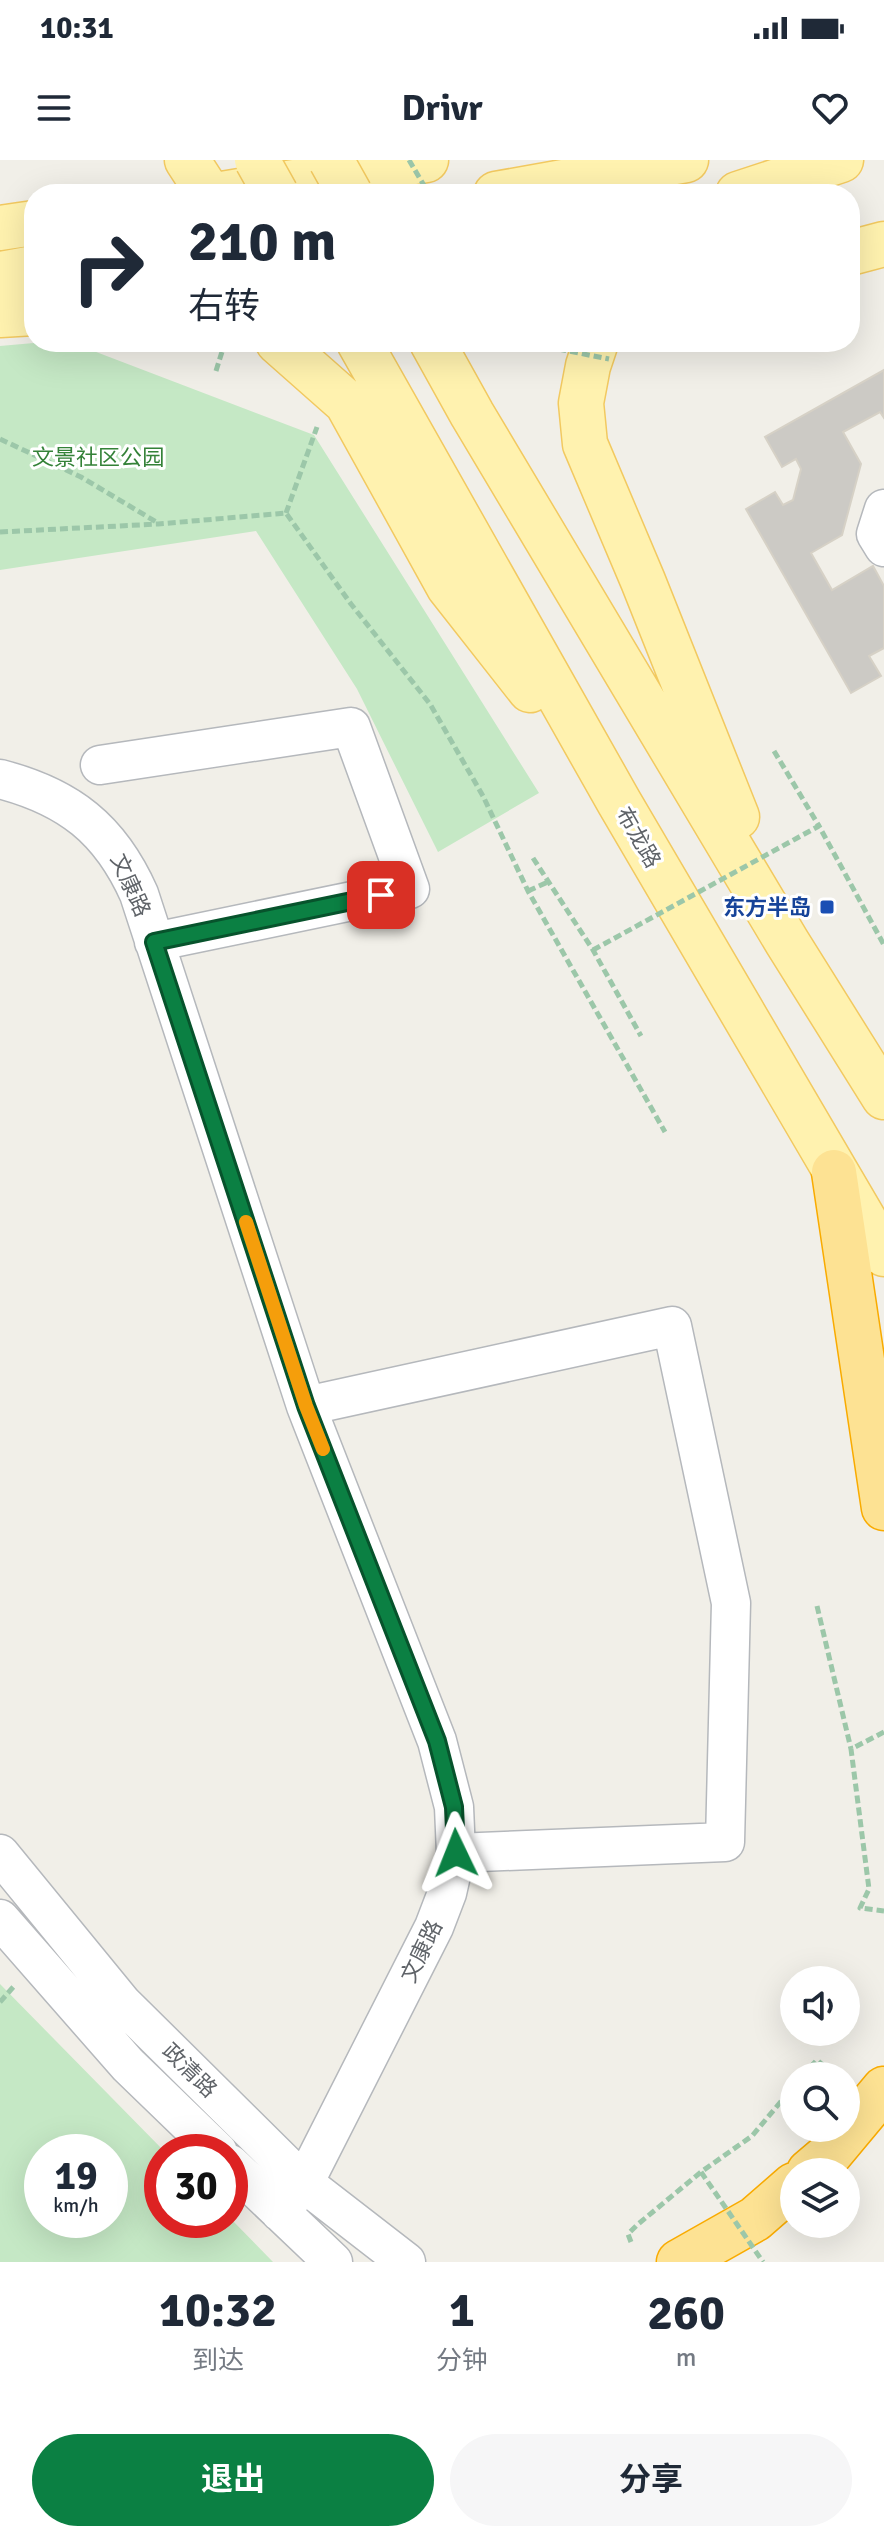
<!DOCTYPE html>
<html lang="zh">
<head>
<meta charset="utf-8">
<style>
	:root { --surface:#fff; --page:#f6f6f7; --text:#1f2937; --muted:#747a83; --accent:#0b8043 }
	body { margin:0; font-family:Signika,"Noto Sans SC",sans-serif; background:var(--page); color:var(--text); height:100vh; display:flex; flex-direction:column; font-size:30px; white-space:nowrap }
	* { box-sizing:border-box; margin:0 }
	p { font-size:26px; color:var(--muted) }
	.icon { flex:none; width:44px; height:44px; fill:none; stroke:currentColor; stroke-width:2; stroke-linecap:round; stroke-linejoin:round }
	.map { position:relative; height:2102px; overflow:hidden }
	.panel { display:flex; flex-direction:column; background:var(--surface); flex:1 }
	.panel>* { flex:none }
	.top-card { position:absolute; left:24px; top:24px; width:836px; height:168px; border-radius:32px; box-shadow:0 8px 32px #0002; background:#fff; color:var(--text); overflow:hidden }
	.tools { position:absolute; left:780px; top:1806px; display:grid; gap:16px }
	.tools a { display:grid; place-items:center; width:80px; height:80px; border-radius:50%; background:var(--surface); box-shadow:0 8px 32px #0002; font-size:40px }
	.speed { position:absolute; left:24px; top:1974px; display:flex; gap:16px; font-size:40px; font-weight:700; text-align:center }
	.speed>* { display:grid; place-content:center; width:104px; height:104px; border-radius:50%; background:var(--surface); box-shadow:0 8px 32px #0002; line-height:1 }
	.speed small { font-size:20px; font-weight:400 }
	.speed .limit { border:12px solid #d22; background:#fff; color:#111 }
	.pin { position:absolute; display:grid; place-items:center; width:68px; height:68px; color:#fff; margin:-34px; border-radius:16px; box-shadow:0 4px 12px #0006 }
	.me { position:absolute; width:88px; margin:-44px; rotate:358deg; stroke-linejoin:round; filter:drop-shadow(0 0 6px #0008) }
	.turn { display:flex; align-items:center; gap:28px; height:168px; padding:0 32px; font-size:36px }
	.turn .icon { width:104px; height:104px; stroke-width:2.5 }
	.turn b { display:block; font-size:56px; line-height:68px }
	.eta { display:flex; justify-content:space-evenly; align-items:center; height:136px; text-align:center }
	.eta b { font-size:48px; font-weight:700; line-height:56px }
	.button { display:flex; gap:16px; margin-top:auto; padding:16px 32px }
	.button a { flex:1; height:92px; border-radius:48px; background:var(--accent); color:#fff; font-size:32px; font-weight:700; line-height:92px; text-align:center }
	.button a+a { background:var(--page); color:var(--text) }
	.status { display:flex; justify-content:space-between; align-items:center; height:56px; padding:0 40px; background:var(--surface); direction:ltr }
	.status svg { height:22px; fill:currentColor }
	header { display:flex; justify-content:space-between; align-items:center; height:104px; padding:0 32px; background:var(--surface); font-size:36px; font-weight:700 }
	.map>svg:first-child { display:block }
	.green { fill:#c5e8c5; fill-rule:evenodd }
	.building { fill:#cccac5; stroke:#d6d1c6; stroke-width:2 }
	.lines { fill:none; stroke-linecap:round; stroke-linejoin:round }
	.minor-casing { stroke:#b5b8bc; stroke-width:41 }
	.major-casing { stroke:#f2c960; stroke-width:47 }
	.highway-casing { stroke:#f9ab00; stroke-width:47 }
	.path { stroke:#9cc7a9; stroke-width:5; stroke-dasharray:8 4; stroke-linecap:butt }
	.minor { stroke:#fff; stroke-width:38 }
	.major { stroke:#fff2af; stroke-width:44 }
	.highway { stroke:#fde293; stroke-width:44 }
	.major-bridge-casing { stroke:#f2c960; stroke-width:47; stroke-linecap:butt }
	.path-bridge { stroke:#9cc7a9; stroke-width:5; stroke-dasharray:8 4; stroke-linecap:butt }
	.major-bridge { stroke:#fff2af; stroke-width:44 }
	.route-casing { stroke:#07532c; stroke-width:20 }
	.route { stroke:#0b8043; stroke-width:14 }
	.slow { stroke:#f59e0b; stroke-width:14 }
	.transit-dot { fill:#1a4fb4; stroke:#fff; stroke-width:3 }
	.labels { text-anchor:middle; stroke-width:6; stroke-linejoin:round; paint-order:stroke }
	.park-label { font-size:22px; fill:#348238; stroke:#fff }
	.street-label { font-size:22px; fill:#5f6368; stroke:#fff }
	.transit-label { font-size:22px; font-weight:bold; fill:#164399; stroke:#fff; text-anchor:end }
</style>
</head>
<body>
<div class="status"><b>10:31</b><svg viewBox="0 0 49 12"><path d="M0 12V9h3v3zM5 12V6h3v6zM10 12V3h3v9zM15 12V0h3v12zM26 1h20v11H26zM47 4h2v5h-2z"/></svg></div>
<header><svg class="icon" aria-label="menu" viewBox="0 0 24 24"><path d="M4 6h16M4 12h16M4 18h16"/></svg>Drivr<svg class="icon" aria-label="heart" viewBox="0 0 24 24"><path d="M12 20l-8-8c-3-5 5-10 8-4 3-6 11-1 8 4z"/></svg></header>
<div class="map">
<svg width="884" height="2102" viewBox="0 0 884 2102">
	<rect width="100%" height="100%" fill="#f1efe8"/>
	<path class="green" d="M 45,182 L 70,182 L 314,275 L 539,633 L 438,692 L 357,529 L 256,371 L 0,410 L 0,186 Z
		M 0,1824 L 165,1992 L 162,1992 L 162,2060 L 230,2058 L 273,2102 L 0,2102 ZM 42,1992 L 110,1992 L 110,2060 L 42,2060 Z"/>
	<path class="building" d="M 884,210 L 884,258 L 880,252 L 843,272 L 861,304 L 842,375 L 811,393 L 832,430 L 873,406 L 884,426 L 884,488 L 869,496 L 881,516 L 851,533 L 746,349 L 775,332 L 783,345 L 793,340 L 801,309 L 796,299 L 782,307 L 765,277 Z"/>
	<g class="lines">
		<g class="minor-casing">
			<path id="minor" d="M 884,349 L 876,374 L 884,387
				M 100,605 L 351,567 L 410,729 L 154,782
				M 0,619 C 69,637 110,669 139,734 L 306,1246 L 437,1581 L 454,1647 L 456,1693 L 447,1733 L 434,1767 L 304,2023 L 280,2052
				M 306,1246 L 672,1166 L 731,1443 L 725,1682 L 456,1693
				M 0,1694 L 122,1843 L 304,2023 L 406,2102
				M 0,1759 L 128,1905 L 218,1992
				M 230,2004 L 333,2102"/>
		</g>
		<g class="major-casing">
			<path id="major" d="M 187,0 L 209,34
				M 222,34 L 426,0
				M 496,34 L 686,0
				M 738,34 L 841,0
				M 0,68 L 34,63
				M 850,93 L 884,84
				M 0,114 L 34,108
				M 0,155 L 34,153
				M 278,182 L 347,243 L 449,427 L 530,530
				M 359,182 L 619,642 L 884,1094
				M 432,182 L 472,254 L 787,782 L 884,937
				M 596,182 L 588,206 L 581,243 L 585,284 L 643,421 L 737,657"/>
		</g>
		<g class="highway-casing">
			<path id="highway" d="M 834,1012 L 884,1348
				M 809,2012 L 829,1995 L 884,1929
				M 679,2102 L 755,2059 L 794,2025"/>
		</g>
		<path class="path" d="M 216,211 L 225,182
			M 0,279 L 81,317 L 158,363
			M 286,353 L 317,267
			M 0,372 L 158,364 L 286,353 L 351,444 L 430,544 L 483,636 L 528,731 L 665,972
			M 774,591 L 819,666
			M 533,698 L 593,790 L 641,876
			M 528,731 L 548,722
			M 817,1446 L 851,1589
			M 884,1572 L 851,1589 L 869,1729 L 860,1748 L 884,1751
			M 0,1842 L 15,1825
			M 802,1916 L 817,1900 L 826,1908
			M 631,2082 L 628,2074 L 637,2065 L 701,2012 L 752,1976 L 794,1926"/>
		<use href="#minor" class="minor"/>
		<use href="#major" class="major"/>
		<use href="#highway" class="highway"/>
		<g class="major-bridge-casing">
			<path id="major-bridge" d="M 257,0 L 276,34
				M 331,0 L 350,34"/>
		</g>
		<path class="path-bridge" d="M 409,0 L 429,34
			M 523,182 L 609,199
			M 593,790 L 819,666 L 884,785
			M 701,2012 L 763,2102"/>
		<use href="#major-bridge" class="major-bridge"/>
	</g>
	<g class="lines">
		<g class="route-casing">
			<path id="route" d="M 381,735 L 154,782 L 306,1246 L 437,1581 L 454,1647 L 456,1693"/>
		</g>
		<use href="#route" class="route"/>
		<path class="slow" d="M 246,1062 L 306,1246 L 323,1289"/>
	</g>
	<rect class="transit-dot" x="819" y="739" width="16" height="16" rx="4"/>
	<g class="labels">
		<g class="park-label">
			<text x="98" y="305">文景社区公园</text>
		</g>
		<g class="street-label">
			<text transform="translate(639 677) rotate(60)" y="8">布龙路</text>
			<text transform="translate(131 725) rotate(66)" y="8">文康路</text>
			<text transform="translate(421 1791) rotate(-64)" y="8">文康路</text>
			<text transform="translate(190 1910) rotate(44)" y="8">政清路</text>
		</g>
		<g class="transit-label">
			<text x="811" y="755">东方半岛</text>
		</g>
	</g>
</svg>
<div class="tools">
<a><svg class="icon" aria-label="sound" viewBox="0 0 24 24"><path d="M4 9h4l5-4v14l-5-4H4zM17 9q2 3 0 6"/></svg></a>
<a><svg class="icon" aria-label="search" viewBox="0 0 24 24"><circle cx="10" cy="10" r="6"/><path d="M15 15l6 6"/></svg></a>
<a><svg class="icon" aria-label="layers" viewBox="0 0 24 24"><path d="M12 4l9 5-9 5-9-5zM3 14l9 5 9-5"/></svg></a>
</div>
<div class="speed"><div>19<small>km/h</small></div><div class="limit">30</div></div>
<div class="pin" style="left:381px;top:735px;background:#d93025"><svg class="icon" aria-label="arrive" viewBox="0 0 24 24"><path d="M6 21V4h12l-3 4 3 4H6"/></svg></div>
<svg class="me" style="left:456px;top:1693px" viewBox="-20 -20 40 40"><path d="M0-17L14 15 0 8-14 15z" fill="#0b8043" stroke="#fff" stroke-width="4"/></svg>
<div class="top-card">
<div class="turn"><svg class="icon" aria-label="right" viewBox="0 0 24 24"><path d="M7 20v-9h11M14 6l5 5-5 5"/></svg><div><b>210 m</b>右转</div></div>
</div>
</div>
<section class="panel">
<div class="eta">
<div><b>10:32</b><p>到达</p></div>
<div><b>1</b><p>分钟</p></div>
<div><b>260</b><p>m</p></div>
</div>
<div class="button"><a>退出</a><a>分享</a></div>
</section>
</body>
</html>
